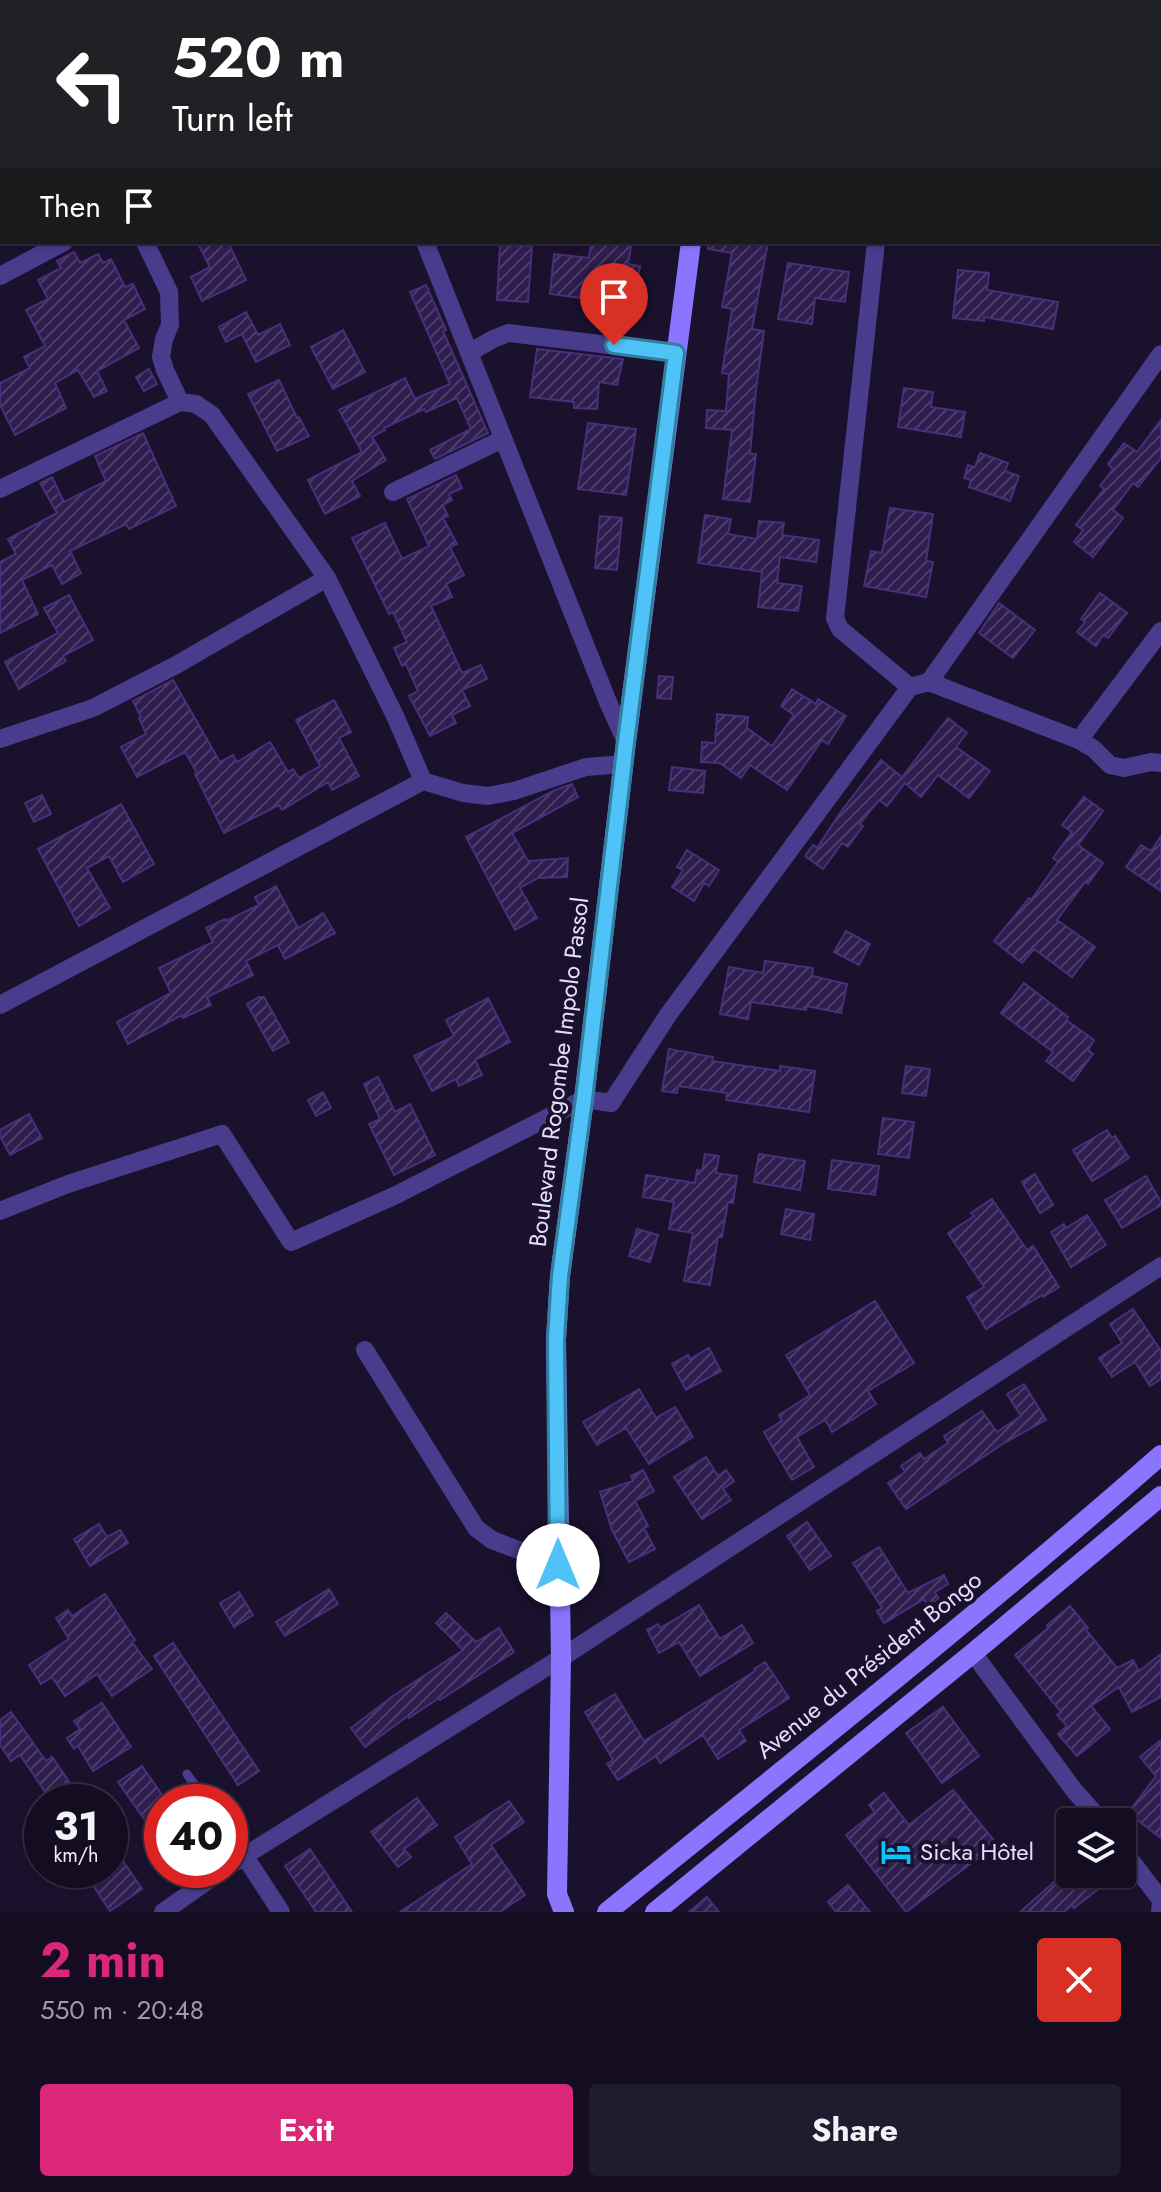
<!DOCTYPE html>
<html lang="en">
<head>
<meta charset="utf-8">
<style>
	:root { --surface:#140d22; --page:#211b2f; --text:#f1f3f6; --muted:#9d9ca5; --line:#332d40; --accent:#db2777 }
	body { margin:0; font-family:Jost,sans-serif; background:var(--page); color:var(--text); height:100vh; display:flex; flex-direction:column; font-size:30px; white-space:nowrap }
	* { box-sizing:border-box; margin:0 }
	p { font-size:26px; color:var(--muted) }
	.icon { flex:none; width:44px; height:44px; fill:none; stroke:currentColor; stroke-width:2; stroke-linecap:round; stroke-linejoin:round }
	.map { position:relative; height:1912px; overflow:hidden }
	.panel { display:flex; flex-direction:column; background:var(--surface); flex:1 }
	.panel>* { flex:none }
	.top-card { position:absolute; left:0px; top:0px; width:1162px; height:244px; box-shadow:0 2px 6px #0004,0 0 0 2px var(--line); background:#202124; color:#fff; overflow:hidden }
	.controls { position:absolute; left:1056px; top:1808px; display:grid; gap:16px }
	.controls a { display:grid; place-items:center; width:80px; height:80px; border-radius:8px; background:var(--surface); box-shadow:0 2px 6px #0004,0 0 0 2px var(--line); font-size:40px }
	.speed { position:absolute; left:24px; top:1784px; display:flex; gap:16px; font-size:40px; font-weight:700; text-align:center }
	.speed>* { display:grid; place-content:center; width:104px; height:104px; border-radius:50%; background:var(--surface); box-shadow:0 2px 6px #0004,0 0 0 2px var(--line); line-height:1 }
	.speed small { font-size:20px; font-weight:400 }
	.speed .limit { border:12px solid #d22; background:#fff; color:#111 }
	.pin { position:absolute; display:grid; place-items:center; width:68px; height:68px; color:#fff; margin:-82px -34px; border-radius:50% 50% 50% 0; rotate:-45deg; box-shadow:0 0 8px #0007 }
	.pin .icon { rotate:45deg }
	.me { position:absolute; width:88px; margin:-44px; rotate:0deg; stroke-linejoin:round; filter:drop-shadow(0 0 6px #0008) }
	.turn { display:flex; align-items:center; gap:28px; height:168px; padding:0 40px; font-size:36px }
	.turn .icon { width:104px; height:104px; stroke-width:2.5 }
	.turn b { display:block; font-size:56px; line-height:68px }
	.then { display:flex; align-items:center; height:76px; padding:0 40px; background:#0003; gap:16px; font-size:30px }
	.round { display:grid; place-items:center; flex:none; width:84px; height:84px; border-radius:8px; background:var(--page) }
	.overview { display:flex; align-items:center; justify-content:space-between; height:136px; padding:0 40px }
	h1 { font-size:48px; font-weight:700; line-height:60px; color:var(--accent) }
	.cta { display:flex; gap:16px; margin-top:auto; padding:16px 40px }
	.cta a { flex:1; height:92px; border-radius:8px; background:var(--accent); color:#fff; font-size:32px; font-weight:700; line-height:92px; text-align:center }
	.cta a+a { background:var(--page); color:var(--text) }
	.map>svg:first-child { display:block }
	.building { fill:url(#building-hatch); stroke:#492f7a; stroke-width:2 }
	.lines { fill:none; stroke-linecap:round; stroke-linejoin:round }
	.lane { stroke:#4a3c8c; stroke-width:9 }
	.street { stroke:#4a3c8c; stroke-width:18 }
	.secondary { stroke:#8b75ff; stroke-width:20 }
	.route-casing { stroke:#337fa1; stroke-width:20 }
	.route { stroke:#4fc3f7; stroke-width:14 }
	.labels { text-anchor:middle; stroke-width:8; stroke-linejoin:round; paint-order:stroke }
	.street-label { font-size:24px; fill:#e6deff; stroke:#1a112d }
	.poi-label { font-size:24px; fill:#e6deff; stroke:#1a112d; text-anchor:start }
</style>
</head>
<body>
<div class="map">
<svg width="1161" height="1912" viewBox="0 0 1161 1912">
	<defs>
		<pattern id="building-hatch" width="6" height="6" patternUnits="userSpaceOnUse" patternTransform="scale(2)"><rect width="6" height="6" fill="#2e1d4e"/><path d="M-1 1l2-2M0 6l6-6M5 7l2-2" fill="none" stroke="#4c3d69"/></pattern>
	</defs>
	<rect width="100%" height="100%" fill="#1a112d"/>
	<path class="building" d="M 197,242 L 228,242 L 246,280 L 202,301 L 191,277 L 210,267 Z
		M 591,242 L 632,242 L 628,264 L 640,266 L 630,323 L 593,317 L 596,300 L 550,294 L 554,254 L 589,258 Z
		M 709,242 L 768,242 L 752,329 L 764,331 L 756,389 L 750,454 L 756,454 L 750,502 L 723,499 L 732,430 L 706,428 L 707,410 L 726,411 L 729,374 L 722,373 L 732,309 L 722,307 L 732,253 L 708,249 Z
		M 500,245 L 532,246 L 528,302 L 497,300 Z
		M 74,252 L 80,263 L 98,254 L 103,263 L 111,259 L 125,287 L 133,284 L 145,309 L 124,320 L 139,348 L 97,371 L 107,391 L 94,397 L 78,370 L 55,383 L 66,408 L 15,435 L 0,405 L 0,383 L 30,368 L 24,357 L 45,346 L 26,310 L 48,299 L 38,280 L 61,268 L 57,261 Z
		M 788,263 L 849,272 L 845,302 L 815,298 L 812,324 L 778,319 Z
		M 958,270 L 989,273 L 987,290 L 1058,302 L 1053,329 L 984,317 L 984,321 L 953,318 Z
		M 426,285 L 446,330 L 443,331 L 488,433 L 435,459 L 430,450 L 471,429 L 457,398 L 426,412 L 424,409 L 384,428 L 385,430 L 372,437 L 386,460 L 352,481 L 360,496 L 325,514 L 308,480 L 362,452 L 339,410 L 405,378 L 415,399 L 450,384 L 410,292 Z
		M 246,312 L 258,335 L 280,324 L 290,345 L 256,362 L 242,334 L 226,342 L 219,327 Z
		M 343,330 L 365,372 L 333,389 L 311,347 Z
		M 537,349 L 623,359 L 617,385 L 599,382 L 597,409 L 574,408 L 574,402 L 530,397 Z
		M 149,369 L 157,384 L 144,391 L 136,377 Z
		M 279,380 L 297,418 L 299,417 L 309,436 L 277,451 L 248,394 Z
		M 904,388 L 933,392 L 931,407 L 965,412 L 961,437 L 898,427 Z
		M 1161,420 L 1161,458 L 1138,487 L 1133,483 L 1113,510 L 1123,518 L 1093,557 L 1074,542 L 1083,530 L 1076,525 L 1104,489 L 1100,486 L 1113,469 L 1108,464 L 1124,443 L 1137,452 Z
		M 588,423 L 636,429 L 626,495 L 578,489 Z
		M 143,433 L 176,506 L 129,529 L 126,524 L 70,551 L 81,573 L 62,584 L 52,565 L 22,580 L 38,614 L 0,633 L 0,562 L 16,554 L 8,539 L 57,513 L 40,483 L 52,477 L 64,502 L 106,481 L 95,456 Z
		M 980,453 L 1008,463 L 1005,471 L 1019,476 L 1010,501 L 969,487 L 971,480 L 964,478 L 968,465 L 975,467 Z
		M 456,475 L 462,488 L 449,494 L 452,500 L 443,505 L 448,516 L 443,518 L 457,544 L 450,547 L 464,575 L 446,584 L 452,597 L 431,606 L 462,673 L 481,665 L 487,679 L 462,690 L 470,706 L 452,715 L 456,723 L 430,736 L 409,696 L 418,691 L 406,664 L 402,666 L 394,648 L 407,642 L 393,612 L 389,614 L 352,538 L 385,523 L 402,559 L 429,546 L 407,499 Z
		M 890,508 L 933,514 L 926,561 L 933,562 L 926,597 L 864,586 L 871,551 L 882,553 Z
		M 705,515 L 731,519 L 728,534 L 757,539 L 759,521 L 784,523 L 782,535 L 819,540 L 816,562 L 780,557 L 777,583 L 802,586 L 798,611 L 758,607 L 762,572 L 698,563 Z
		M 600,516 L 622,518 L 617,570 L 595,568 Z
		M 1100,593 L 1127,613 L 1108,638 L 1103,635 L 1096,646 L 1077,632 L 1085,622 L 1081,619 Z
		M 69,595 L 93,640 L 63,656 L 66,661 L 19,689 L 5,662 L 58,633 L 44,608 Z
		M 999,603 L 1035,630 L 1013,658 L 979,633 Z
		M 659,676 L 673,677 L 671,699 L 657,698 Z
		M 173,680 L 220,762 L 233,755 L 237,762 L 270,742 L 288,772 L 293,769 L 299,778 L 320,766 L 296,720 L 334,700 L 351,732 L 339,738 L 359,776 L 332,790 L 328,782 L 282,810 L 279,805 L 224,833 L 195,774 L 197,773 L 185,752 L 137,777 L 121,747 L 146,734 L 139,718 L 141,717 L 133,701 Z
		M 792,689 L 816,704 L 818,699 L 846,716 L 828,744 L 822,740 L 787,790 L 750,765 L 741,778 L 720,763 L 701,762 L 702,742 L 715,743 L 717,714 L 748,717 L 747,728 L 772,746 L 794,715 L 781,706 Z
		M 948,718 L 967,733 L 956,747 L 990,771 L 969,798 L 938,775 L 921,797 L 905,783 L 887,806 L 879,800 L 860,824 L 863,826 L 848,847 L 842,843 L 823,869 L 805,856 L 813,845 L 817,848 L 842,810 L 881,760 L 902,777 Z
		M 672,767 L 705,771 L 703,793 L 669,790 Z
		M 572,784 L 578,797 L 512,833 L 528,861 L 568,858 L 567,877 L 538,878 L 520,888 L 537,918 L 515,930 L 466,837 L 555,790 Z
		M 42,795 L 51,814 L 34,822 L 25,803 Z
		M 1084,797 L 1103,811 L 1078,845 L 1103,863 L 1088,884 L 1085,882 L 1057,920 L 1095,947 L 1072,977 L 1034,949 L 1022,963 L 994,941 L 1029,898 L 1031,900 L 1058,862 L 1053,858 L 1072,832 L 1062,825 Z
		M 121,804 L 154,864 L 123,882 L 109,856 L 87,868 L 110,908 L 79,926 L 38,849 Z
		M 1161,836 L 1161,891 L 1126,867 L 1141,845 L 1151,851 Z
		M 687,850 L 719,870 L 709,886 L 704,883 L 694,901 L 672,887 L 683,870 L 677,867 Z
		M 276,886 L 298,928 L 323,913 L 335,933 L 285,959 L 278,945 L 246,961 L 253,975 L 207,997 L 211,1005 L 183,1018 L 182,1015 L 128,1044 L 117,1022 L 171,993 L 159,968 L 213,942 L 206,928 L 225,919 L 226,921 L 259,905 L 255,897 Z
		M 846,931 L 870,944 L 859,965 L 834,952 Z
		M 765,961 L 813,968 L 812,976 L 847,984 L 841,1013 L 807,1006 L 806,1010 L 751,1002 L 748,1019 L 720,1014 L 729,967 L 763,973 Z
		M 1024,983 L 1068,1017 L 1066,1020 L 1094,1040 L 1088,1050 L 1093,1054 L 1073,1081 L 1046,1061 L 1053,1052 L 1001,1013 Z
		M 259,997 L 264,997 L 289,1042 L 273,1051 L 247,1004 Z
		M 488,998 L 510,1042 L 475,1060 L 482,1075 L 459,1086 L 456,1079 L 432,1091 L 414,1056 L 454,1036 L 446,1020 Z
		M 669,1049 L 713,1057 L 712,1061 L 780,1071 L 780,1066 L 815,1071 L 809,1112 L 726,1100 L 727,1093 L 678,1086 L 677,1093 L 662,1091 Z
		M 906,1066 L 930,1069 L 926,1096 L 902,1093 Z
		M 378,1077 L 395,1112 L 410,1104 L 435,1155 L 394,1175 L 369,1124 L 380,1119 L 364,1084 Z
		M 323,1092 L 331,1108 L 316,1116 L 308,1100 Z
		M 29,1114 L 42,1138 L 10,1155 L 0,1136 L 0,1130 Z
		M 883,1118 L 914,1122 L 909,1158 L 878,1154 Z
		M 1107,1130 L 1112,1138 L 1115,1136 L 1129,1158 L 1092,1181 L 1073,1150 Z
		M 705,1154 L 719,1156 L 716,1173 L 737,1176 L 733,1203 L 728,1202 L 722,1237 L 718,1237 L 710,1285 L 684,1281 L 693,1233 L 669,1229 L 674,1202 L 643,1197 L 646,1175 L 695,1183 L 697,1170 L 702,1171 Z
		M 759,1154 L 805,1161 L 800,1190 L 754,1182 Z
		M 832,1160 L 879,1166 L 875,1195 L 828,1189 Z
		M 1035,1174 L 1053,1205 L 1040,1213 L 1022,1182 Z
		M 1146,1176 L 1161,1202 L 1161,1205 L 1122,1228 L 1105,1200 Z
		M 992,1199 L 1027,1250 L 1033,1246 L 1059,1287 L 1043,1297 L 1042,1295 L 986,1329 L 967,1297 L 984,1287 L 948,1233 L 974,1216 L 971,1213 Z
		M 786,1209 L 814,1214 L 810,1240 L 781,1234 Z
		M 1087,1215 L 1106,1245 L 1071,1267 L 1051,1232 L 1064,1224 L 1066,1228 Z
		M 637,1229 L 658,1235 L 650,1262 L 629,1256 Z
		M 875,1301 L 914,1363 L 868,1391 L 876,1404 L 855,1418 L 832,1432 L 825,1420 L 797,1437 L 814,1467 L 792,1480 L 764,1432 L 782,1421 L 779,1415 L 810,1395 L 786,1355 Z
		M 1133,1309 L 1161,1351 L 1161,1379 L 1150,1386 L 1135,1362 L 1112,1377 L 1099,1358 L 1122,1343 L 1110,1324 Z
		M 709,1348 L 721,1371 L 686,1390 L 672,1364 L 688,1355 L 690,1359 Z
		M 1024,1384 L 1046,1420 L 1004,1443 L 906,1509 L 888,1483 L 905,1472 L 901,1466 L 920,1453 L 924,1459 L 948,1443 L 944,1436 L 982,1411 L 997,1432 L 1021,1416 L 1007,1394 Z
		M 639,1389 L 656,1418 L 675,1407 L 693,1437 L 649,1464 L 626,1428 L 597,1445 L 583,1422 Z
		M 706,1457 L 718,1476 L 726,1470 L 734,1481 L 723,1489 L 731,1500 L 702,1519 L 674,1477 Z
		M 643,1470 L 654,1491 L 635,1501 L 648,1526 L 644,1528 L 655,1549 L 629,1562 L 612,1530 L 600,1492 L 633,1481 L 631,1476 Z
		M 807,1522 L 831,1556 L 810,1570 L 787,1536 Z
		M 99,1524 L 107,1537 L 120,1530 L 128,1543 L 90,1566 L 74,1539 Z
		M 879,1547 L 908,1593 L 944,1575 L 948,1584 L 935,1592 L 939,1599 L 927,1605 L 924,1599 L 884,1623 L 877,1611 L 882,1608 L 853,1563 Z
		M 329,1589 L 338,1604 L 285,1636 L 276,1622 Z
		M 239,1592 L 253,1615 L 234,1627 L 220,1603 Z
		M 105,1594 L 135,1640 L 132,1642 L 152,1669 L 112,1696 L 97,1674 L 65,1696 L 52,1677 L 41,1684 L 29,1665 L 69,1639 L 56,1618 L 68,1610 L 72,1616 Z
		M 699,1605 L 720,1639 L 742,1625 L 753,1643 L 700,1676 L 679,1642 L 659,1653 L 647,1630 L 658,1624 L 660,1628 Z
		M 1070,1606 L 1088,1628 L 1086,1630 L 1117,1668 L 1133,1660 L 1139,1671 L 1161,1654 L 1161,1697 L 1132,1712 L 1119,1687 L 1091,1706 L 1110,1729 L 1077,1756 L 1058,1734 L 1067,1726 L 1057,1715 L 1061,1712 L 1015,1655 L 1048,1628 L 1047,1625 Z
		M 446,1613 L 476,1642 L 499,1628 L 514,1652 L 440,1700 L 439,1698 L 409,1718 L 408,1716 L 365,1747 L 351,1728 L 393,1696 L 463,1650 L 436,1623 Z
		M 173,1643 L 259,1771 L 238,1785 L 154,1656 Z
		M 765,1662 L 789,1698 L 739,1730 L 746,1741 L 718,1759 L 703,1735 L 660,1763 L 656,1756 L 618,1780 L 607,1764 L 613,1760 L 585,1712 L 615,1694 L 644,1741 L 755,1671 L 754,1669 Z
		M 102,1703 L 131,1747 L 93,1771 L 78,1746 L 74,1749 L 67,1738 L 80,1729 L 74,1721 Z
		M 943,1707 L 979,1756 L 942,1783 L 906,1733 Z
		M 11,1712 L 46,1761 L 52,1757 L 83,1802 L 52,1802 L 20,1755 L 11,1761 L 0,1745 L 0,1720 Z
		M 1161,1740 L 1161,1838 L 1128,1813 L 1156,1776 L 1140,1757 Z
		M 142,1766 L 162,1795 L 162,1844 L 118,1782 Z
		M 953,1790 L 997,1844 L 906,1912 L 846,1835 L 875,1812 L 869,1805 L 884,1793 L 909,1825 Z
		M 417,1798 L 437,1825 L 404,1849 L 411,1857 L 398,1867 L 371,1832 Z
		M 509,1801 L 524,1822 L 491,1845 L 525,1895 L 500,1912 L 400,1912 L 472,1864 L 455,1837 Z
		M 110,1842 L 142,1889 L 110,1911 L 83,1870 L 110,1870 Z
		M 310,1849 L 352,1912 L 316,1912 L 285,1866 Z
		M 1063,1874 L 1091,1874 L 1101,1887 L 1074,1908 L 1072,1905 L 1064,1912 L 1020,1912 Z
		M 848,1885 L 870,1912 L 836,1912 L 828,1902 Z
		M 707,1897 L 719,1912 L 689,1912 Z"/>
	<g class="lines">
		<path class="lane" d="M 187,1774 L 207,1802
			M 230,1835 L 244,1855"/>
		<path class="street" d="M 63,0 L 64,2
			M 330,0 L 331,2
			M 680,0 L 695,2
			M 168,2 L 173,0
			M 906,2 L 906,0
			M 0,80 L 2,79
			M 145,242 L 169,292 L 170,325 L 164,339 L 161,357 L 165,370 L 180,402
			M 425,242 L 608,702 L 626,742
			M 876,242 L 835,618 L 840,629 L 910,687
			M 0,276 L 64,242
			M 469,353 L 493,339 L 508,333 L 676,353
			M 0,489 L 180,402 L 196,404 L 212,415 L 327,578 L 396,718 L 423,781
			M 393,492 L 503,439
			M 929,682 L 1161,354
			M 0,739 L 93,708 L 178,664 L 327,578
			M 1079,740 L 1161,631
			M 0,1005 L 423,781 L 463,793 L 488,796 L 514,791 L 586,767 L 624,764
			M 0,1211 L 68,1184 L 222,1134 L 291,1242 L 396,1195 L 584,1099 L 611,1103 L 668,1015 L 910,687 L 929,682 L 1079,740 L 1094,749 L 1110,765 L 1124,768 L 1151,762 L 1161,763
			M 365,1350 L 476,1528 L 492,1540 L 558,1565
			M 973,1653 L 1073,1789 L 1102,1822
			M 1122,1849 L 1161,1900 L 1160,1912
			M 244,1855 L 281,1912
			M 230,1865 L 561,1658 L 1161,1266
			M 163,1912 L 223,1870"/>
		<path class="secondary" d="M 722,2 L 722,0
			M 564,1912 L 557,1894 L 561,1658 L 556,1339 L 560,1276 L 584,1099 L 626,742 L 691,242
			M 607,1912 C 793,1762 981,1613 1161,1455
			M 655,1912 L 973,1653 L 1161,1496"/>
	</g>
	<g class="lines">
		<g class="route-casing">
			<path id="route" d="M 558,1565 L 556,1339 L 560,1276 L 584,1099 L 626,742 L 676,353 L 614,345"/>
		</g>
		<use href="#route" class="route"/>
	</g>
	<defs>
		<g id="hotel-bare" transform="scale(2.4)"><path d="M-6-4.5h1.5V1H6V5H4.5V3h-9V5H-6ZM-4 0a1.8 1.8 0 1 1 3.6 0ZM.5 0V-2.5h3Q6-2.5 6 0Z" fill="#0ac4ff" stroke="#1a112d" stroke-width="2.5" paint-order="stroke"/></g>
	</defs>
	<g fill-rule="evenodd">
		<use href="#hotel-bare" x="896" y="1852"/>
	</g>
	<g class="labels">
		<g class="street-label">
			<text transform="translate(559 1072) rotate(-83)" y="8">Boulevard Rogombe Impolo Passol</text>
			<text transform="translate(869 1665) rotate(-39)" y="8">Avenue du Président Bongo</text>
		</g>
		<g class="poi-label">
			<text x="920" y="1860">Sicka Hôtel</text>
		</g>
	</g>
</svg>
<div class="controls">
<a><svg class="icon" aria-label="layers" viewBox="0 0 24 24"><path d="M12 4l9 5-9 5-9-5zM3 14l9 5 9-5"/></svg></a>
</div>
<div class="speed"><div>31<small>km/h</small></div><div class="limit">40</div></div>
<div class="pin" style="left:614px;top:345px;background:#d93025"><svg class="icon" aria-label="arrive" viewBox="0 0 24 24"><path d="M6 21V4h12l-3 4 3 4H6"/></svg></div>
<svg class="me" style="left:558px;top:1565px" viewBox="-20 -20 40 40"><circle r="19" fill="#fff"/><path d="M0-13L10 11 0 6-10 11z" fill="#4fc3f7"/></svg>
<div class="top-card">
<div class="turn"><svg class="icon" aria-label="left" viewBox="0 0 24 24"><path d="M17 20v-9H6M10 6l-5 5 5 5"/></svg><div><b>520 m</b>Turn left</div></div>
<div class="then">Then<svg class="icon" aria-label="arrive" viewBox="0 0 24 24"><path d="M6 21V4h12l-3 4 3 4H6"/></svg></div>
</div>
</div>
<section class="panel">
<div class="overview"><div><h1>2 min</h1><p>550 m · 20:48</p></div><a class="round" style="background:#d93025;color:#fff"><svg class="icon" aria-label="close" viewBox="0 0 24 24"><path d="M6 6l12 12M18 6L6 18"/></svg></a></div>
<div class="cta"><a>Exit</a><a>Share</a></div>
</section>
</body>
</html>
